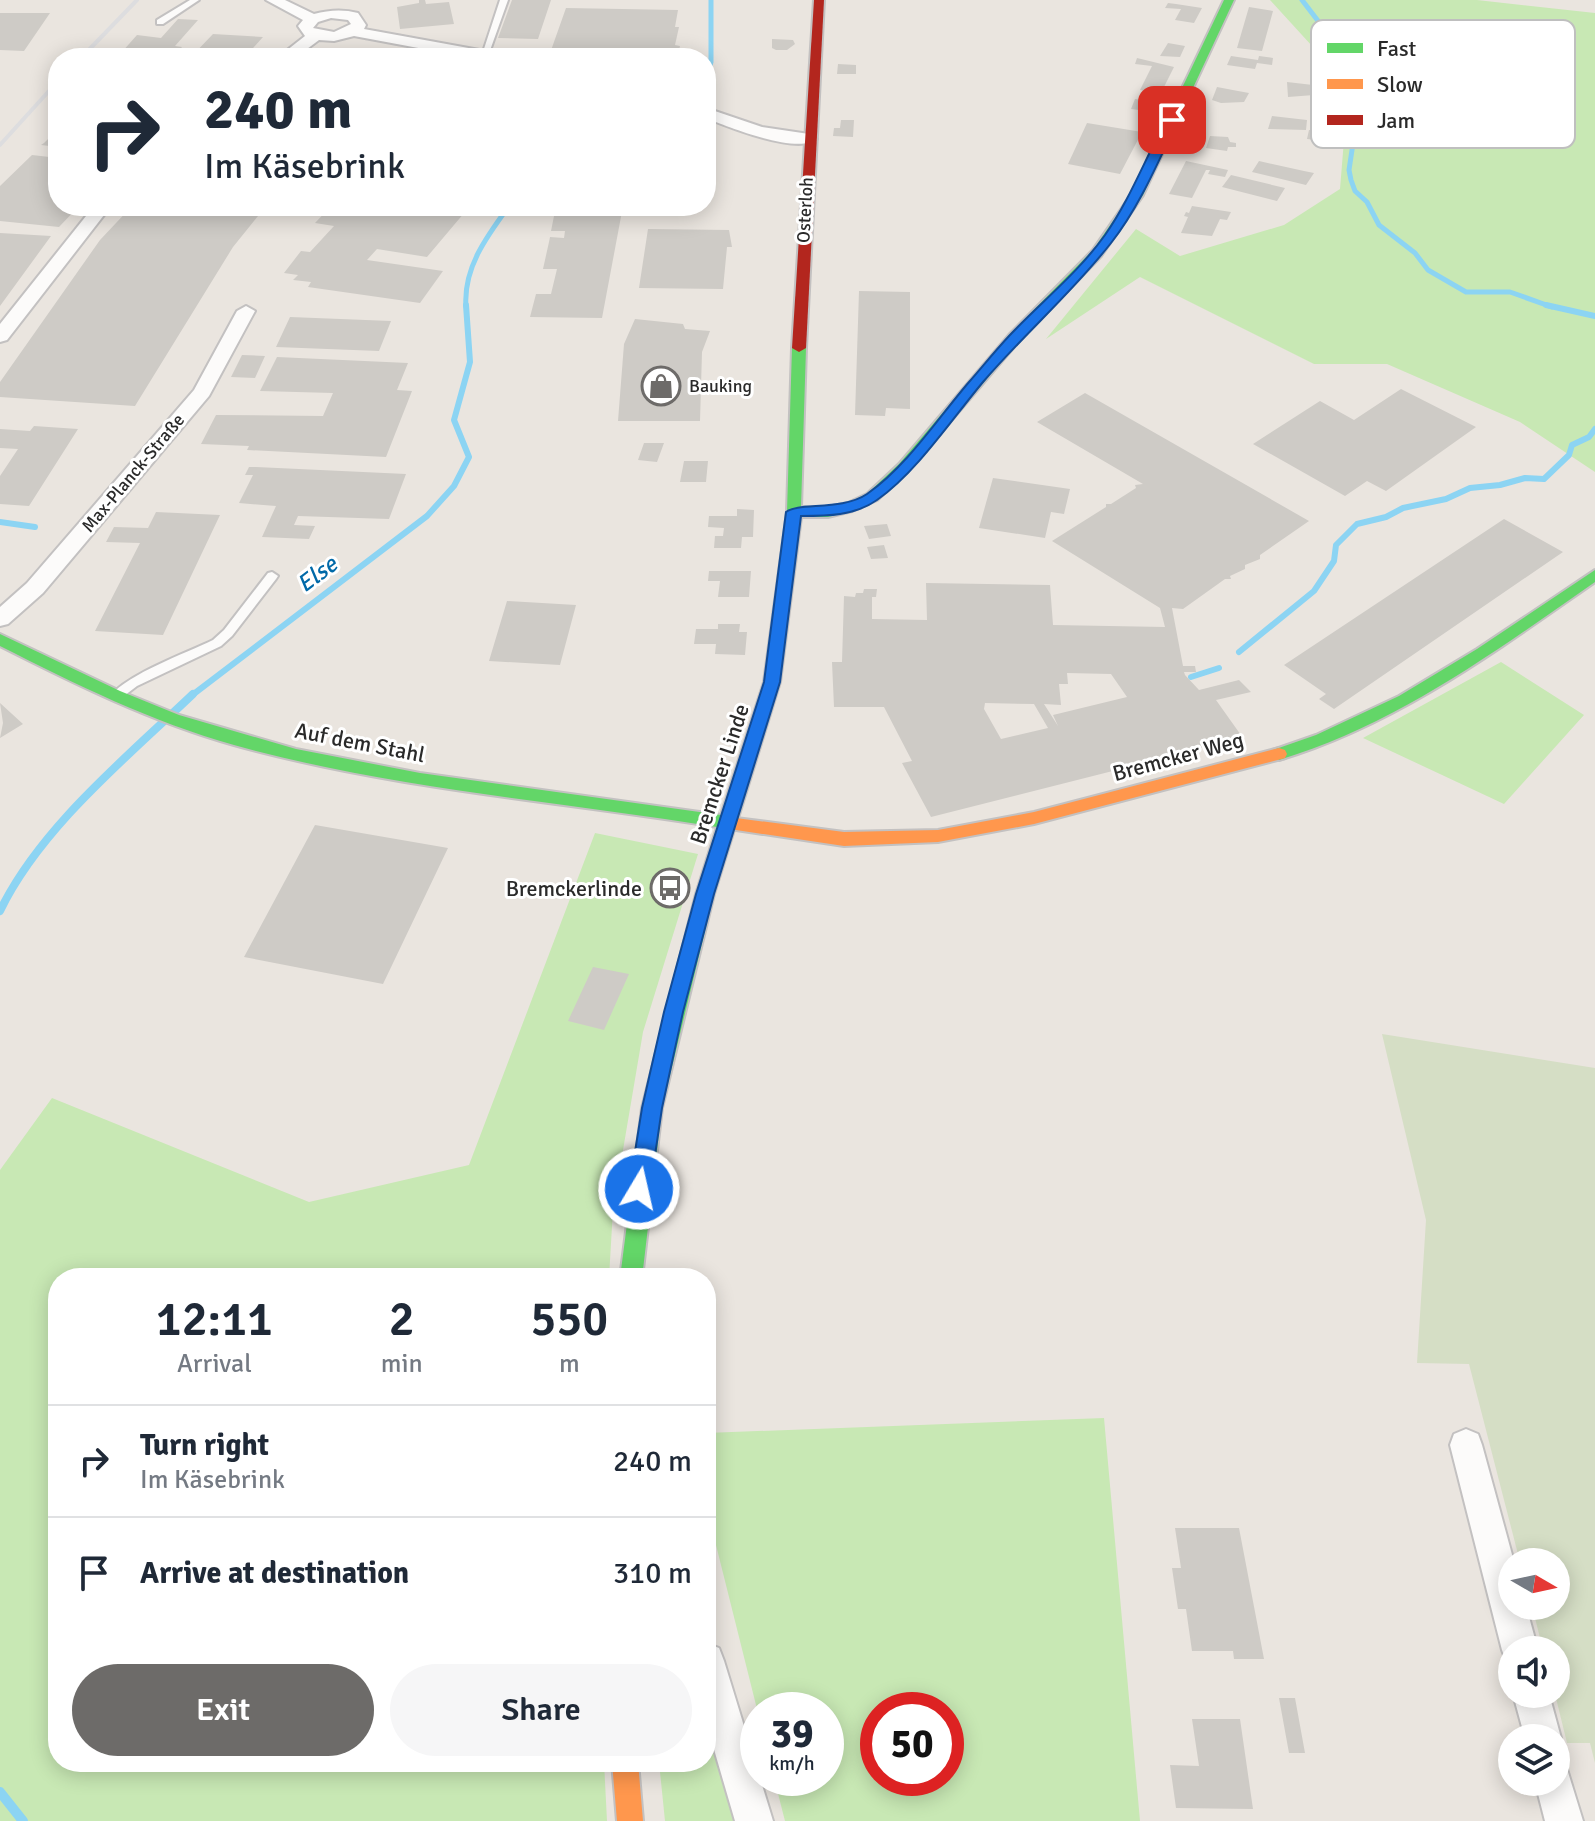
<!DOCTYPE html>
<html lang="en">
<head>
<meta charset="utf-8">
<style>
	:root { --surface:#fff; --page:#f6f6f7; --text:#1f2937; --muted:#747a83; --line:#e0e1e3; --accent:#6d6b69 }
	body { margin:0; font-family:Signika,sans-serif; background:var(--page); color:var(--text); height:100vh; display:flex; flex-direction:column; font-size:30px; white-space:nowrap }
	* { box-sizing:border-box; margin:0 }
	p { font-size:26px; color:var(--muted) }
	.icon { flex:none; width:44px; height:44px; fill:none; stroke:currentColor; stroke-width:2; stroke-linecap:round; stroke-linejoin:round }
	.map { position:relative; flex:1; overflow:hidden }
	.panel { position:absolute; left:48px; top:1268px; width:668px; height:504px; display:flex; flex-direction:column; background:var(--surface); border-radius:32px; box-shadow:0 4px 20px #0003 }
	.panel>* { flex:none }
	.top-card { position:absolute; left:48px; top:48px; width:668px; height:168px; border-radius:32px; box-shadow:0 4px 20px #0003; background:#fff; color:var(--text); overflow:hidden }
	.needle { width:52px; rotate:99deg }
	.fabs { position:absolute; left:1498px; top:1548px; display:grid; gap:16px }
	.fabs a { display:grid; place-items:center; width:72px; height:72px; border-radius:50%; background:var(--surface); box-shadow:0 4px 20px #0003; font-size:40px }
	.speed { position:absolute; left:740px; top:1692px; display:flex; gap:16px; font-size:40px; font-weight:700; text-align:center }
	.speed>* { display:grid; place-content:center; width:104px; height:104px; border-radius:50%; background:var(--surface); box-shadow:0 4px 20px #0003; line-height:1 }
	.speed small { font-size:20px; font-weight:400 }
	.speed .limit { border:12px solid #d22; background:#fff; color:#111 }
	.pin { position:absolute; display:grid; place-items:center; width:68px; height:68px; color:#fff; margin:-34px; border-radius:16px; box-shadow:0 4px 12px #0006 }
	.me { position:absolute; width:88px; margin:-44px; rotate:9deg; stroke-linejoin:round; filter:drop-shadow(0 0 6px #0008) }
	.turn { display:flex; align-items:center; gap:28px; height:168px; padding:0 24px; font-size:36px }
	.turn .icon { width:104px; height:104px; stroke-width:2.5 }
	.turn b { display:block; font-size:56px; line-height:68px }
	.eta { display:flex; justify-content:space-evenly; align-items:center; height:136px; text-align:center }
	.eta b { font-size:48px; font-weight:600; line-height:56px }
	.primary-button { display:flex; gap:16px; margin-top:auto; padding:16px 24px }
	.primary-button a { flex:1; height:92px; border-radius:48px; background:var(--accent); color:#fff; font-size:32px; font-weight:600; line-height:92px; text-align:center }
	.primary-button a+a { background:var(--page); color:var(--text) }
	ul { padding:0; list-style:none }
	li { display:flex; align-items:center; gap:24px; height:112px; padding:0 24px; border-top:2px solid var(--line) }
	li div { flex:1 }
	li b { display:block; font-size:30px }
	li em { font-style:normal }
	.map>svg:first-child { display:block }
	.green { fill:#c8e8b4; fill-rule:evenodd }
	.cemetery { fill:#d5dec5 }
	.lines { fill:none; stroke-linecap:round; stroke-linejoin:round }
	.stream-far3 { stroke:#8cd4f3; stroke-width:5 }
	.stream-far2 { stroke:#8cd4f3; stroke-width:6 }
	.stream-far1 { stroke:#8cd4f3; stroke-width:8 }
	.stream { stroke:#8cd4f3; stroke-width:10 }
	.building { fill:#cecbc6; fill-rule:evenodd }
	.lane-casing { stroke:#c3c1c1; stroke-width:4 }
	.street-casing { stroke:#c3c1c1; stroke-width:4 }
	.fast-casing { stroke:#c3c1c1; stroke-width:4 }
	.slow-casing { stroke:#c3c1c1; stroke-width:4 }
	.jam-casing { stroke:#c3c1c1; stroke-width:4 }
	.lane { fill:#fcfbfa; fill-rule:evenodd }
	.street { fill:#fcfbfa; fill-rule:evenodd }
	.fast { fill:#63d668; fill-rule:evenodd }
	.slow { fill:#ff974d; fill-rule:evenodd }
	.jam { fill:#b3261e; fill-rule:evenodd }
	.rail { stroke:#dddddf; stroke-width:4 }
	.route { fill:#1a73e8; stroke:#114b97; stroke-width:2 }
	.labels { text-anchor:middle; stroke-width:6; stroke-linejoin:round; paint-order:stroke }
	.far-street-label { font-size:18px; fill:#2a2a2a; stroke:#fff }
	.far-poi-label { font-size:18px; fill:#2a2a2a; stroke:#fff; text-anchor:start }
	.street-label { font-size:22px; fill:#2a2a2a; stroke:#fff }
	.poi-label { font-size:22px; fill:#2a2a2a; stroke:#fff; text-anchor:end }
	.water-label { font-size:24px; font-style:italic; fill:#0069a8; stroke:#fff }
	.key { fill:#fff; stroke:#bfbfbf; stroke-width:2 }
	.key-label { font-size:22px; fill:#2a2a2a }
</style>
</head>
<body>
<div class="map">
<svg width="1595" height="1821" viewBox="0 0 1595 1821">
	<rect width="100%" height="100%" fill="#eae5df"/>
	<path class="green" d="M 1270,0 L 1477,0 L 1595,13 L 1595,472 L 1520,422 L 1387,364 L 1314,364 L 1140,277 L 1046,339 L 1136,229 L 1180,256 L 1284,225 L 1340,189 L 1347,103 L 1323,58 Z
		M 1501,662 L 1584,715 L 1504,804 L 1363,738 Z
		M 595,833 L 698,854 L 643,1032 L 613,1209 L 609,1278 L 58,1278 L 58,1762 L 604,1762 L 607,1821 L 0,1821 L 0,1170 L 52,1098 L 309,1202 L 469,1165 Z
		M 1104,1418 L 1140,1821 L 785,1821 L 774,1778 L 826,1778 L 826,1710 L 758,1710 L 758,1713 L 706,1505 L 706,1433 ZM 946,1710 L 946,1778 L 878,1778 L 878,1710 Z
		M 706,1725 L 740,1821 L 665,1821 L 659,1762 L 706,1762 Z"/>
	<path class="cemetery" d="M 1382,1034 L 1595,1068 L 1595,1763 L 1590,1743 L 1567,1743 L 1555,1694 L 1556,1650 L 1543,1650 L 1532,1606 L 1556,1606 L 1556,1562 L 1520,1562 L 1469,1364 L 1417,1363 L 1426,1220 Z"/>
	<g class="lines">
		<path class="stream-far3" d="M 1302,0 L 1338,47 L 1358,62 L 1348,79 L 1362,102 L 1362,116 L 1355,130 L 1349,170 L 1351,180 L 1355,191 L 1367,202 L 1379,225 L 1415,253 L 1428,270 L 1466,292 L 1510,292 L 1552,307
			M 706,78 L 711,62 L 711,0
			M 466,307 C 463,268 487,236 509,206"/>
		<path class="stream-far2" d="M 1546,305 L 1595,316
			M 0,522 L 35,527
			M 1239,652 L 1314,591 L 1334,561 L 1336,545 L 1357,524 L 1386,517 L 1403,508 L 1446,499 L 1470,488 L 1500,485 L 1525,478 L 1544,479 L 1569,455 L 1572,445 L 1589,437 L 1595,429
			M 1191,677 L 1219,668
			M 191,696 L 427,516 L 454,486 L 469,457 L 454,420 L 470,362 L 466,305"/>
		<path class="stream-far1" d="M 0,911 C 40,828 127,757 193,694"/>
		<path class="stream" d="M 0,1792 L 23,1821"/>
	</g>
	<path class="building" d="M 419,0 L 425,0 L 426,4 L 449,2 L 454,24 L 400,29 L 397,7 L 419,3 Z
		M 512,0 L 551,0 L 538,39 L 498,38 Z
		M 1168,3 L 1176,4 L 1202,8 L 1194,23 L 1175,20 L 1181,9 L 1165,8 Z
		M 1249,7 L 1273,11 L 1262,51 L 1237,48 Z
		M 566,8 L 678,10 L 675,27 L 679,27 L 675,45 L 680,46 L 677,58 L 549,56 Z
		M 0,13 L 50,13 L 24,51 L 0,50 Z
		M 178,19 L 198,20 L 175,46 L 182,47 L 174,57 L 121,53 L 137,35 L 161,38 Z
		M 213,34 L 263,37 L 244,58 L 190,58 Z
		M 772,39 L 793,40 L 795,44 L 787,50 L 776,50 L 772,48 Z
		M 1168,43 L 1185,46 L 1180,57 L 1160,56 Z
		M 1231,56 L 1258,60 L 1259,56 L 1273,58 L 1272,65 L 1257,63 L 1255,69 L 1227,65 Z
		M 1137,58 L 1174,67 L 1161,93 L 1140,90 L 1152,66 L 1135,64 Z
		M 838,64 L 856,65 L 856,74 L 837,74 Z
		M 1287,82 L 1313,85 L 1314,95 L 1288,97 Z
		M 1217,87 L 1238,91 L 1249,93 L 1244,102 L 1221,103 L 1212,100 Z
		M 1135,99 L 1156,102 L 1155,112 L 1131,109 Z
		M 1272,116 L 1307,120 L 1306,130 L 1268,129 Z
		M 841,120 L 854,120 L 853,137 L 833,136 L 834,128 L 840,128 Z
		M 1087,123 L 1142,132 L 1120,174 L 1068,164 Z
		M 58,129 L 58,147 L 41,145 L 44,143 Z
		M 1309,130 L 1327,132 L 1325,141 L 1307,139 Z
		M 1210,136 L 1228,137 L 1230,142 L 1236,143 L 1236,147 L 1228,147 L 1227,151 L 1206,148 Z
		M 32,155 L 58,158 L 58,206 L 79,206 L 59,227 L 0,221 L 0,186 Z
		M 1186,161 L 1228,170 L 1225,177 L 1208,174 L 1210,170 L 1206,170 L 1192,198 L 1169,194 Z
		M 1259,161 L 1304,171 L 1314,173 L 1306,185 L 1252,172 Z
		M 1231,175 L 1285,188 L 1277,201 L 1222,187 Z
		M 132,206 L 266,206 L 233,247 L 135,406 L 0,397 L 0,382 L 100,240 Z
		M 331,206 L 470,206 L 427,257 L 377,249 L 367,260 L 443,271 L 420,303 L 308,287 L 311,282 L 293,280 L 298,275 L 284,273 L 301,251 L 310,252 L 334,226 L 315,223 Z
		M 570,206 L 623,206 L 602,318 L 530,317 L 536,294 L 551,294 L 557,269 L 543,269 L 549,242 L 550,237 L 564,238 L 565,231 L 551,231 L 554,216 L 568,216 Z
		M 1192,206 L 1231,212 L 1227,220 L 1220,219 L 1212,236 L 1181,233 L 1188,217 L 1184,216 L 1186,212 L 1189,213 Z
		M 648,229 L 729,230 L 732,247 L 727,247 L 723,289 L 639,288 Z
		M 0,233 L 51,236 L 0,306 Z
		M 859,291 L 910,292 L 910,409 L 886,408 L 885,416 L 855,415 Z
		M 290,317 L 391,321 L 379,351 L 276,347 Z
		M 635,319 L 683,324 L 685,329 L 710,331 L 702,352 L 700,421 L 618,421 L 624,344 Z
		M 242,355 L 265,356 L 255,378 L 231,377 Z
		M 277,357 L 408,363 L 397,390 L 412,391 L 386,457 L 247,450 L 249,446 L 201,444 L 216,415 L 323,416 L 333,393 L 260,391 Z
		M 1401,389 L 1476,427 L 1386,491 L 1367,481 L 1345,496 L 1253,444 L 1320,401 L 1354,420 Z
		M 1085,393 L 1309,521 L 1260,555 L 1260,559 L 1245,565 L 1245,569 L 1230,576 L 1231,579 L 1225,579 L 1183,609 L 1172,608 L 1183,666 L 1195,666 L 1196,672 L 1184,672 L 1185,675 L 1199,690 L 1239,680 L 1251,692 L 1216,700 L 1243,738 L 931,817 L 902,763 L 912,761 L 884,707 L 834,707 L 832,662 L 842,662 L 844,596 L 855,597 L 856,593 L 863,593 L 864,589 L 877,589 L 876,597 L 872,597 L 872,619 L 927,620 L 926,583 L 1050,585 L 1053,625 L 1165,627 L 1160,608 L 1052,541 L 1106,507 L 1106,504 L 1111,504 L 1136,488 L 1135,485 L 1143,484 L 1037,422 ZM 1067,673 L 1111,674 L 1127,697 L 1053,715 L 1058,726 L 1044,704 L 1061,705 L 1059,684 L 1068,684 ZM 985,703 L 1034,704 L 1048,728 L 1001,739 L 984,709 Z
		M 34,426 L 78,429 L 29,506 L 0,504 L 0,476 L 18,449 L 0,448 L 0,429 L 30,431 Z
		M 644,443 L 664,443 L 657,462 L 638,460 Z
		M 684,461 L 708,461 L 706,482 L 680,482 Z
		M 249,467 L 256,467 L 406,474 L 389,519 L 298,516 L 294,525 L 315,526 L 309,539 L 262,537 L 276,506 L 239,503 L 253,475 L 245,475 Z
		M 993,478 L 1070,489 L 1064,514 L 1051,512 L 1045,538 L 979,528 Z
		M 737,509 L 754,510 L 753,537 L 742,537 L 741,548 L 714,548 L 715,536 L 723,536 L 724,528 L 708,527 L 709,516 L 737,516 Z
		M 156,512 L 220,515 L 163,635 L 95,631 L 140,543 L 106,542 L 114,527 L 148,528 Z
		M 1504,519 L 1563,552 L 1334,709 L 1319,699 L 1326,694 L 1284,665 Z
		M 887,524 L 891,536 L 869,539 L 864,526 Z
		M 884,545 L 888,558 L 871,559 L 867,547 Z
		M 709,571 L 751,571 L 749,597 L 718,597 L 720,581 L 708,581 Z
		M 507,601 L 576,605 L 560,665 L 489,661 Z
		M 718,624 L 740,624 L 739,632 L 747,632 L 745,655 L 715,654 L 716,644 L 694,644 L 696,629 L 718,629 Z
		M 0,703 L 23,724 L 0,738 L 3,723 Z
		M 315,825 L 448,848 L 383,984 L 244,957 Z
		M 593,967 L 629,974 L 604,1030 L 568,1021 Z
		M 1175,1528 L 1239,1528 L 1264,1659 L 1234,1659 L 1233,1651 L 1192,1651 L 1186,1609 L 1178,1609 L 1172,1568 L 1181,1568 Z
		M 1279,1698 L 1295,1698 L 1305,1753 L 1289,1753 Z
		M 1192,1719 L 1240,1719 L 1253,1809 L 1176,1808 L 1170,1765 L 1199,1766 Z"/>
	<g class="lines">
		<g class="lane-casing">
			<path id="lane" d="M 190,0 L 199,0 L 163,24 L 157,24 L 157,20 Z
				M 500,0 L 508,0 L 488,56 L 481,58 Z
				M 272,572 L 278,576 L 276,579 L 232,636 L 221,646 L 137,686 L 120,699 L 112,699 L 110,696 C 130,673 184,654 213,640 L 224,630 L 268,573 Z"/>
		</g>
		<g class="street-casing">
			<path id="street" d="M 266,0 L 285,0 L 314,14 C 329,10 343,9 358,13 L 366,25 L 364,29 L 496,53 L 504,58 L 472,58 L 354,36 L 334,41 L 319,40 L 295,58 L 277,58 L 305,36 L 298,26 L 303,20 ZM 331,18 L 348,20 L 351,24 L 334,32 L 313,28 L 318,22 Z
				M 706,108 L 762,127 L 809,134 L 817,139 C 798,155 728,127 706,118 Z
				M 94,206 L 111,206 L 7,340 L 0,342 L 0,324 Z
				M 246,306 L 255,311 L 209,396 L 43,593 L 8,624 L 0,626 L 0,607 L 27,583 L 194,390 L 237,311 Z
				M 1466,1429 L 1478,1434 L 1482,1445 L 1514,1562 L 1512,1606 L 1526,1606 L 1538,1650 L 1512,1650 L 1512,1664 L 1507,1663 L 1502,1650 L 1450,1445 L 1454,1434 Z
				M 706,1643 L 719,1648 L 724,1661 L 773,1821 L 735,1821 L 706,1722 Z
				M 1513,1694 L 1549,1694 L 1561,1738 L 1556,1751 L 1556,1738 L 1525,1738 Z
				M 1556,1764 L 1567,1769 L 1583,1821 L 1545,1821 L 1535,1782 L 1556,1782 Z"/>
		</g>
		<g class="fast-casing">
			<path id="fast" d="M 1224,0 L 1234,0 L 1143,195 L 1101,256 L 1019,341 L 909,470 L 877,500 L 852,511 L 828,517 L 801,517 L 780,682 L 738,818 L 745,824 L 742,829 L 734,830 L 714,894 L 662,1108 L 642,1278 L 620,1278 L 642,1108 L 696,894 L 717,827 C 556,801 392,789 234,745 C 152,722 75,684 0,646 L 0,634 L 120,691 L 179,715 L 296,749 L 420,773 L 721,815 L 764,682 L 787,512 L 792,348 L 799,344 L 806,348 L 801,507 L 828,507 L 848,503 L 867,494 L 899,464 L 1009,335 L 1093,250 L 1131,195 Z
				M 1595,570 L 1595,582 C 1496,651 1396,725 1279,760 L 1271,754 L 1273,750 L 1316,735 L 1399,696 L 1477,649 Z"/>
		</g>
		<g class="slow-casing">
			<path id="slow" d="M 1279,748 L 1285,750 L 1287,754 L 1285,758 L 1034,824 L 938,842 L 844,846 L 736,830 L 727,824 L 736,818 L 844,832 L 938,830 L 1034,812 Z
				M 612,1762 L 638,1762 L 643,1821 L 617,1821 Z"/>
		</g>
		<g class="jam-casing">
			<path id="jam" d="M 814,0 L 824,0 L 806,348 L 799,352 L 792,348 Z"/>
		</g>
		<use href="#lane" class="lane"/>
		<use href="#street" class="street"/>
		<use href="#fast" class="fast"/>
		<use href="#slow" class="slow"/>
		<use href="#jam" class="jam"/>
		<path class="rail" d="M 81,58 L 137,0
			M 0,145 L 58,81"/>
	</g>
	<path class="route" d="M 1168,117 L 1178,120 C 1158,162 1140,206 1111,243 C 1072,293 1024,334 983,382 C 952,419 916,473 877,500 C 854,516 827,516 801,516 L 780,682 L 714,894 L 683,1012 L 662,1108 L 650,1189 L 647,1196 L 639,1199 L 632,1196 L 629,1189 L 642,1108 L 664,1012 L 696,894 L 764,682 L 786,512 C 798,502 842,511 867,494 C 907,466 938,418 969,382 C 983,366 995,351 1009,336 C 1041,302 1078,273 1105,235 C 1131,198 1146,156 1168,117 Z"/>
	<defs>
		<g id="shop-ring" transform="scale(2)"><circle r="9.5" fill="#fff" stroke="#6d6b69" stroke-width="1.5"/><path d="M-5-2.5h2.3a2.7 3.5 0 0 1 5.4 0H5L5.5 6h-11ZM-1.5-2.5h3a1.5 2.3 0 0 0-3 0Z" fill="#6d6b69"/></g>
		<g id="bus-ring" transform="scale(2)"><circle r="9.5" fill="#fff" stroke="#6d6b69" stroke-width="1.5"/><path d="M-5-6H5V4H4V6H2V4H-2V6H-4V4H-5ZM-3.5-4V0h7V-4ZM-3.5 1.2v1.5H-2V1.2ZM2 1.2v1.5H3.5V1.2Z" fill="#6d6b69"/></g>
	</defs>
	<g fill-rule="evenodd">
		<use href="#shop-ring" x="661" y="386"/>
		<use href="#bus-ring" x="670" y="888"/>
	</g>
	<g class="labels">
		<g class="far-street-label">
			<text transform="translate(805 210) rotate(-87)" y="6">Osterloh</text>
			<text transform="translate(133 473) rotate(-50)" y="6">Max-Planck-Straße</text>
		</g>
		<g class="far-poi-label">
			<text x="689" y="392">Bauking</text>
		</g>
		<g class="street-label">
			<text transform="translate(360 742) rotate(11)" y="8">Auf dem Stahl</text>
			<text transform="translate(1178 756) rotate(-15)" y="8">Bremcker Weg</text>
			<text transform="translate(719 774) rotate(-72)" y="8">Bremcker Linde</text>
		</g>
		<g class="poi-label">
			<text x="642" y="896">Bremckerlinde</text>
		</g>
		<g class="water-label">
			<text transform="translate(317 574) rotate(-37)" y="8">Else</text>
		</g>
	</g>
	<rect x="1311" y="20" width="264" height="128" rx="12" class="key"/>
	<rect x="1327" y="43" width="36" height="10" fill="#63d668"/>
	<rect x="1327" y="79" width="36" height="10" fill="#ff974d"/>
	<rect x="1327" y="115" width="36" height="10" fill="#b3261e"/>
	<g class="key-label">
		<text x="1377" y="56">Fast</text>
		<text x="1377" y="92">Slow</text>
		<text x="1377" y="128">Jam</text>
	</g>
</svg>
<div class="fabs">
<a><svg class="needle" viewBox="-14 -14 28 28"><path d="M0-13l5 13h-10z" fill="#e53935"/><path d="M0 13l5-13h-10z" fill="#747a83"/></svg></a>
<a><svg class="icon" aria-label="sound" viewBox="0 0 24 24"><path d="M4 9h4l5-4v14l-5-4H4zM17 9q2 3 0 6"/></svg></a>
<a><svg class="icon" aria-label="layers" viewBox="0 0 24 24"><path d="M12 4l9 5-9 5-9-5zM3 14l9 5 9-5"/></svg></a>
</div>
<div class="speed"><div>39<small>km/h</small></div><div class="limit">50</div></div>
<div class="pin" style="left:1172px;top:120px;background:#d93025"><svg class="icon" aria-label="arrive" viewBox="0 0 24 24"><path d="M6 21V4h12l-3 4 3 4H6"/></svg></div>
<svg class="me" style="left:639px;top:1189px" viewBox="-20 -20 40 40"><circle r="17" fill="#1a73e8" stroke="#fff" stroke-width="3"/><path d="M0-11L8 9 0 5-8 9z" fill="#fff"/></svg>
<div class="top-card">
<div class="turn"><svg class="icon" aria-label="right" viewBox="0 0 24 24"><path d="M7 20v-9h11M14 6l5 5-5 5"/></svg><div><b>240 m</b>Im Käsebrink</div></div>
</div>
<section class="panel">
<div class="eta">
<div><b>12:11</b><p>Arrival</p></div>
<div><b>2</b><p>min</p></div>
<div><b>550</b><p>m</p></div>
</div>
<ul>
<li><svg class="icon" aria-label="right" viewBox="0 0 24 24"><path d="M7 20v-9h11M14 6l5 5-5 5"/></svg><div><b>Turn right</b><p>Im Käsebrink</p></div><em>240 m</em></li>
<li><svg class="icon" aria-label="arrive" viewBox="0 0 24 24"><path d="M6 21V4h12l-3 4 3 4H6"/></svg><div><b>Arrive at destination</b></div><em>310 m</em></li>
</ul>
<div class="primary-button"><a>Exit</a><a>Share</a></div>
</section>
</div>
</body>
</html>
